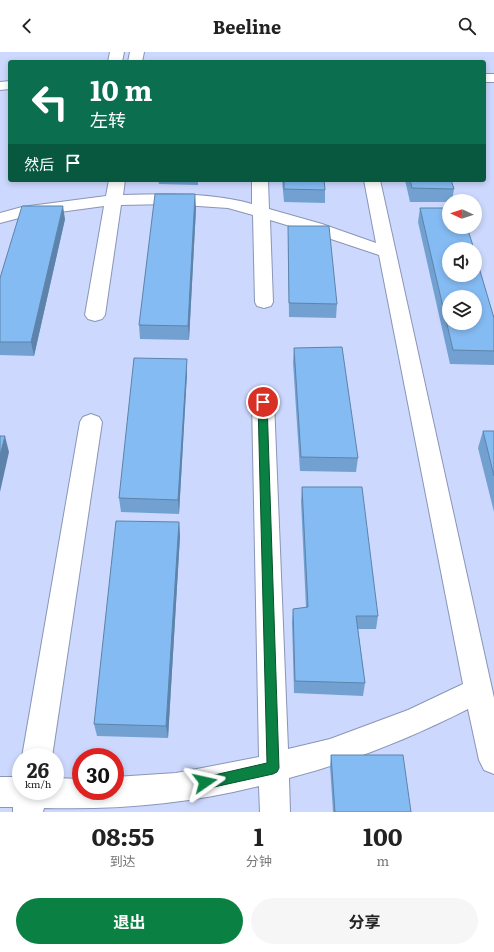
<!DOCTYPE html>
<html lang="zh">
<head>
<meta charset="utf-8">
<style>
	:root { --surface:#fff; --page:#f6f6f6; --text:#222; --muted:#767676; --accent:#0b8043 }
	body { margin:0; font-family:Literata,"Noto Sans SC",serif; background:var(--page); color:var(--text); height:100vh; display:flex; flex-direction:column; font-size:15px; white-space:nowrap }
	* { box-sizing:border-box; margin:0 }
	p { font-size:13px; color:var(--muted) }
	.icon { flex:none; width:22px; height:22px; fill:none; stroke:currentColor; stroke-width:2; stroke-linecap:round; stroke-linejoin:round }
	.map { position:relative; height:760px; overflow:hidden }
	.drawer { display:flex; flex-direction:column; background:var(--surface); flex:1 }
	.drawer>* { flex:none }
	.banner { position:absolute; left:8px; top:8px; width:478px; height:122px; border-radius:4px; box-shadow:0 2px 6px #0003; background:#0b6e4f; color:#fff; overflow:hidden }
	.needle { width:26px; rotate:274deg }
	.fabs { position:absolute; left:442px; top:142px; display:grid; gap:8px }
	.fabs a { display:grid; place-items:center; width:40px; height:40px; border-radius:50%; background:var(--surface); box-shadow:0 2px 6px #0003; font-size:20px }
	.speed { position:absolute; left:12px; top:696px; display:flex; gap:8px; font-size:20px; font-weight:700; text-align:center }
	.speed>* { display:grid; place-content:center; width:52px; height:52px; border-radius:50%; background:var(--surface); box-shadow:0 2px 6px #0003; line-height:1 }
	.speed small { font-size:10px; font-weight:400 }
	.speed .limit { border:6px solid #d22; background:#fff; color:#111 }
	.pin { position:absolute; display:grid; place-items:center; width:34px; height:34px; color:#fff; margin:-17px; border:2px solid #fff; border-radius:50%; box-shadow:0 1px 4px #0007 }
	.me { position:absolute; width:44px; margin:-22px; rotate:79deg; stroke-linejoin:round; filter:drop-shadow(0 0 3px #0008) }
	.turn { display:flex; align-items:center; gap:14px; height:84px; padding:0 16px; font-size:18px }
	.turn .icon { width:52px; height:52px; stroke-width:2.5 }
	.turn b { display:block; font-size:28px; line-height:34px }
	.then { display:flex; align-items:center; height:38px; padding:0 16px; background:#0003; gap:8px; font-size:15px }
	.eta { display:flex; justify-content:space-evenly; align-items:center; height:68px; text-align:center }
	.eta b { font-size:24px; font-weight:700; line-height:28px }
	.action { display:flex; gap:8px; margin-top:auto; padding:8px 16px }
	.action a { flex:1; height:46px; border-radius:24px; background:var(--accent); color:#fff; font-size:16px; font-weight:700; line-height:46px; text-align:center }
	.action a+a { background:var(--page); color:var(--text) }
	header { display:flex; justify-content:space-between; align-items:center; height:52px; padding:0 16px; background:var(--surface); font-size:18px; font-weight:700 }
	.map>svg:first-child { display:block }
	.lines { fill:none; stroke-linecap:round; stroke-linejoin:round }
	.minor-casing { stroke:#8a95b7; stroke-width:2 }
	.minor { fill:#fff; fill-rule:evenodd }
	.wall { fill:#72a1d1 }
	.shaded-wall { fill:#5d83aa }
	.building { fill:#85bbf3; stroke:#5d83aa; fill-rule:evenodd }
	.route { fill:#0b8043; stroke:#07532c }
</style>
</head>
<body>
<header><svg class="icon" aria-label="back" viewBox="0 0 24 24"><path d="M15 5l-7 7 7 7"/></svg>Beeline<svg class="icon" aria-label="search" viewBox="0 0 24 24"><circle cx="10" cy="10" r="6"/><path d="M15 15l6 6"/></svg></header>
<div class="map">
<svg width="494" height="760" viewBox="0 0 494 760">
	<rect width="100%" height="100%" fill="#ccd8fd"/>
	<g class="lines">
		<g class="minor-casing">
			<path id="minor" d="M 110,0 L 124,0 L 122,10 L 108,10 Z
				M 130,0 L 144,0 L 142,10 L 128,10 Z
				M 484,22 L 494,22 L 494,30 L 484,30 Z
				M 10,29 L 10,37 L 0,38 L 0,30 Z
				M 109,128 L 125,128 L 123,143 C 166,142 210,140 252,152 L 252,128 L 268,128 L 269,157 L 322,172 L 376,191 L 364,128 L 380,128 L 494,646 L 494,722 L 484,718 L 479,708 L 468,657 C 411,686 351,710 289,726 L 290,760 L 260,760 L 259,734 C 189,752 116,758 44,756 L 43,760 L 13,760 L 13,755 L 0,755 L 0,725 L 21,725 L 21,739 L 55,739 L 55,726 L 81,727 L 81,739 L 115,739 L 115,725 L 176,721 L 259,705 L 252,349 L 255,344 L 263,342 L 271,344 L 274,349 L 288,697 L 330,687 L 408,658 L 463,632 L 379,203 L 310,180 L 270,168 L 273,250 L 271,254 L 264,256 L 257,254 L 255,250 L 253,163 L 228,156 L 168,152 L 121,153 L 105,263 L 102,267 L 95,269 L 88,267 L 85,263 L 104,154 L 23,165 L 0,171 L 0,161 L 22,155 L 106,144 Z
				M 91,362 L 99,365 L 102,370 L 52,705 L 22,705 L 80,370 L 83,365 Z"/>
		</g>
		<use href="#minor" class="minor"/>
	</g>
	<path class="wall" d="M 158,128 L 198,128 L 198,133 L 159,132 Z
		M 282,128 L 324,128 L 325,138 L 325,151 L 284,150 Z
		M 405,128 L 451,128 L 454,137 L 452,149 L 449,149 L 449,150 L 410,150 Z
		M 196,156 L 189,288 L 140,287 L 139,273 Z
		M 420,156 L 494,266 L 494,313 L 450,312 L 418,170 Z
		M 65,167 L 34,304 L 0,303 L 0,226 Z
		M 288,174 L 337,252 L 336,266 L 289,265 L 288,188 Z
		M 294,296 L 358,406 L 356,420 L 300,419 L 293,310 Z
		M 187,307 L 187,321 L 179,462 L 121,460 L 119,446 Z
		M 483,379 L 494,379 L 494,460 L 478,396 Z
		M 302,435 L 378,564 L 376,577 L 358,577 L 365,631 L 363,644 L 294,641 L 292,570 L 293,557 L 306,556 L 301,449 Z
		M 179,470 L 180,484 L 168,686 L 97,684 L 94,672 Z
		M 331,703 L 411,760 L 333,760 L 330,714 Z"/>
	<path class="shaded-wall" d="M 195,142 L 196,156 L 189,288 L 188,274 Z
		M 63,154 L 65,167 L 34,304 L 31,290 Z
		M 187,307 L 187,321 L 179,462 L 178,448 Z
		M 5,384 L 9,400 L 0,440 L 0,403 Z
		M 179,470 L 180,484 L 168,686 L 166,674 Z"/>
	<path class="building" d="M 284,128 L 324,128 L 325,138 L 284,137 Z
		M 410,128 L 451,128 L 454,137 L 412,136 Z
		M 155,142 L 195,142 L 188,274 L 139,273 Z
		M 22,154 L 63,154 L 31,290 L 0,290 L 0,226 Z
		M 420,156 L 449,156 L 449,175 L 467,175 L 474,197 L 449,197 L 449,223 L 475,223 L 475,202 L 494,266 L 494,299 L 453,298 ZM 449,245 L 475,245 L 475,271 L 449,271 Z
		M 288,174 L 329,174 L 337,252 L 289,251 Z
		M 342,295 L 358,406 L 301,405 L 294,296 Z
		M 134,306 L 187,307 L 178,448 L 119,446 Z
		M 483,379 L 494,379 L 494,424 Z
		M 0,384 L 5,384 L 0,403 Z
		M 302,435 L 362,435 L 378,564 L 356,564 L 365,631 L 295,629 L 293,557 L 308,555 Z
		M 116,469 L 179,470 L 166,674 L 94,672 Z
		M 331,703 L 403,703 L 411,760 L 335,760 Z"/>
	<path class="route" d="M 263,346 L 267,350 L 279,716 L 277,720 L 273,722 L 205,737 L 201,735 L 199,730 L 201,726 L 267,711 L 258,350 Z"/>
</svg>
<div class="fabs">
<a><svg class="needle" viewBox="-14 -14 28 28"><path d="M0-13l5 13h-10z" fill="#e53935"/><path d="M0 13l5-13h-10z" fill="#767676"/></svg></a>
<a><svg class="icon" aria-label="sound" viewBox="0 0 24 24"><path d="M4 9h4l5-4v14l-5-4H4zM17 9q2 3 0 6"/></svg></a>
<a><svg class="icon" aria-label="layers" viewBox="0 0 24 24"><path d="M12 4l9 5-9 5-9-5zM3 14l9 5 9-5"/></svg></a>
</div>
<div class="speed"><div>26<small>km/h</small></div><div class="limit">30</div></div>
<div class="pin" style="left:263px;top:350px;background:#d93025"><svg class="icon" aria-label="arrive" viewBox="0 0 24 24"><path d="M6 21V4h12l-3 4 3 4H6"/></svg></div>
<svg class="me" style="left:205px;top:730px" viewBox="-20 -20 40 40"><path d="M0-17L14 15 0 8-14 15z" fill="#0b8043" stroke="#fff" stroke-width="4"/></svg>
<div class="banner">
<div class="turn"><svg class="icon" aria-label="left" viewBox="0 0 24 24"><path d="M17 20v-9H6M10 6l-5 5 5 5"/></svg><div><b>10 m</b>左转</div></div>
<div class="then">然后<svg class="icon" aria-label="arrive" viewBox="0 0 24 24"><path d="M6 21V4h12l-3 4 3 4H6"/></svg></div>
</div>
</div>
<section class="drawer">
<div class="eta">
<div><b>08:55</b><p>到达</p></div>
<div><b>1</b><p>分钟</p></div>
<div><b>100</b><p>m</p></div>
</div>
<div class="action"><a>退出</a><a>分享</a></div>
</section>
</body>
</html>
